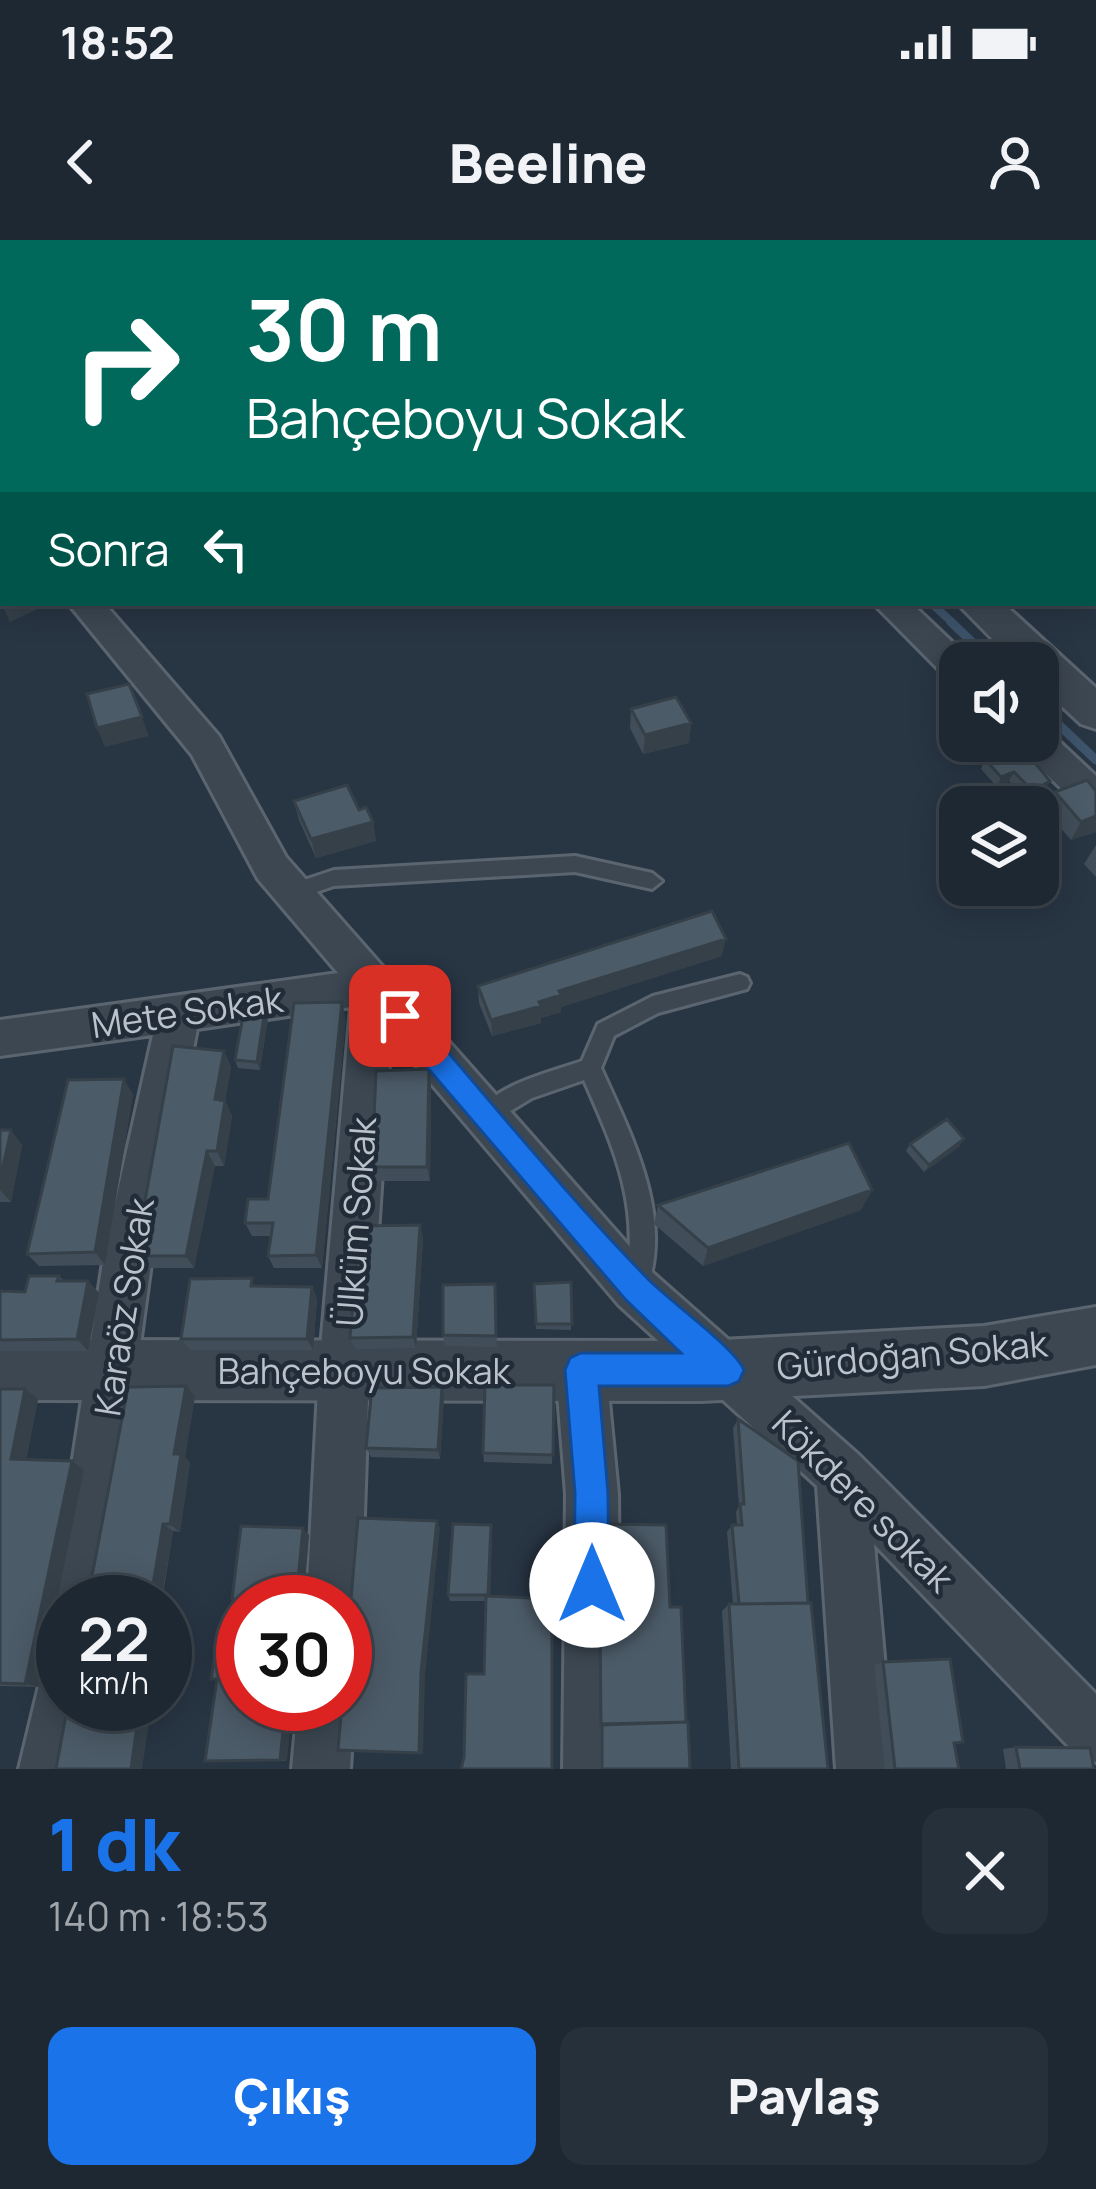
<!DOCTYPE html>
<html lang="tr">
<head>
<meta charset="utf-8">
<style>
	:root { --surface:#1e2832; --page:#26303a; --text:#f1f3f6; --muted:#a1a6ac; --line:#3c444d; --accent:#1a73e8 }
	body { margin:0; font-family:Manrope,sans-serif; background:var(--page); color:var(--text); height:100vh; display:flex; flex-direction:column; font-size:45px; white-space:nowrap }
	* { box-sizing:border-box; margin:0 }
	p { font-size:39px; color:var(--muted) }
	.icon { flex:none; width:66px; height:66px; fill:none; stroke:currentColor; stroke-width:2; stroke-linecap:round; stroke-linejoin:round }
	.map { position:relative; height:1529px; overflow:hidden }
	.details { display:flex; flex-direction:column; background:var(--surface); flex:1 }
	.details>* { flex:none }
	.hud { position:absolute; left:0px; top:0px; width:1098px; height:366px; box-shadow:0 6px 30px #0003,0 0 0 3px var(--line); background:#00695c; color:#fff; overflow:hidden }
	.buttons { position:absolute; left:939px; top:402px; display:grid; gap:24px }
	.buttons a { display:grid; place-items:center; width:120px; height:120px; border-radius:24px; background:var(--surface); box-shadow:0 6px 30px #0003,0 0 0 3px var(--line); font-size:60px }
	.speed { position:absolute; left:36px; top:1335px; display:flex; gap:24px; font-size:60px; font-weight:700; text-align:center }
	.speed>* { display:grid; place-content:center; width:156px; height:156px; border-radius:50%; background:var(--surface); box-shadow:0 6px 30px #0003,0 0 0 3px var(--line); line-height:1 }
	.speed small { font-size:30px; font-weight:400 }
	.speed .limit { border:18px solid #d22; background:#fff; color:#111 }
	.pin { position:absolute; display:grid; place-items:center; width:102px; height:102px; color:#fff; margin:-51px; border-radius:24px; box-shadow:0 6px 18px #0006 }
	.me { position:absolute; width:132px; margin:-66px; rotate:0deg; stroke-linejoin:round; filter:drop-shadow(0 0 9px #0008) }
	.turn { display:flex; align-items:center; gap:42px; height:252px; padding:0 48px; font-size:54px }
	.turn .icon { width:156px; height:156px; stroke-width:2.5 }
	.turn b { display:block; font-size:84px; line-height:102px }
	.then { display:flex; align-items:center; height:114px; padding:0 48px; background:#0003; gap:24px; font-size:45px }
	.round { display:grid; place-items:center; flex:none; width:126px; height:126px; border-radius:24px; background:var(--page) }
	.summary { display:flex; align-items:center; justify-content:space-between; height:204px; padding:0 48px }
	h1 { font-size:72px; font-weight:800; line-height:90px; color:var(--accent) }
	.action { display:flex; gap:24px; margin-top:auto; padding:24px 48px }
	.action a { flex:1; height:138px; border-radius:24px; background:var(--accent); color:#fff; font-size:48px; font-weight:800; line-height:138px; text-align:center }
	.action a+a { background:var(--page); color:var(--text) }
	.status { display:flex; justify-content:space-between; align-items:center; height:84px; padding:0 60px; background:var(--surface); direction:ltr }
	.status svg { height:33px; fill:currentColor }
	header { display:flex; justify-content:space-between; align-items:center; height:156px; padding:0 48px; background:var(--surface); font-size:54px; font-weight:800 }
	.map>svg:first-child { display:block }
	.lines { fill:none; stroke-linecap:round; stroke-linejoin:round }
	.stream-far1 { stroke:#3e546b; stroke-width:8 }
	.stream { stroke:#3e546b; stroke-width:9 }
	.service-casing { stroke:#5b6570; stroke-width:6 }
	.minor-casing { stroke:#5b6570; stroke-width:6 }
	.tertiary-casing { stroke:#5b6570; stroke-width:6 }
	.service { fill:#3c4752; fill-rule:evenodd }
	.minor { fill:#3c4752; fill-rule:evenodd }
	.tertiary { fill:#3c4752; fill-rule:evenodd }
	.wall { fill:#414e59 }
	.shaded-wall { fill:#354049 }
	.building { fill:#4c5b68; stroke:#354049; stroke-width:3 }
	.route { fill:#1a73e8; stroke:#114b97; stroke-width:3 }
	.labels { text-anchor:middle; stroke-width:9; stroke-linejoin:round; paint-order:stroke }
	.street-label { font-size:36px; fill:#bac2cc; stroke:#212c38 }
</style>
</head>
<body>
<div class="status"><b>18:52</b><svg viewBox="0 0 49 12"><path d="M0 12V9h3v3zM5 12V6h3v6zM10 12V3h3v9zM15 12V0h3v12zM26 1h20v11H26zM47 4h2v5h-2z"/></svg></div>
<header><svg class="icon" aria-label="back" viewBox="0 0 24 24"><path d="M15 5l-7 7 7 7"/></svg>Beeline<svg class="icon" aria-label="person" viewBox="0 0 24 24"><circle cx="12" cy="8" r="4"/><path d="M4 21q1-7 8-7t8 7"/></svg></header>
<div class="map">
<svg width="1096" height="1529" viewBox="0 0 1096 1529">
	<rect width="100%" height="100%" fill="#283543"/>
	<g class="lines">
		<path class="stream-far1" d="M 544,0 L 548,3
			M 931,363 L 955,385"/>
		<path class="stream" d="M 951,382 L 994,423
			M 1038,465 L 1096,520"/>
		<g class="service-casing">
			<path id="service" d="M 575,616 L 652,633 L 662,641 L 652,649 L 575,632 L 334,646 L 293,660 L 283,652 L 286,646 L 334,630 Z
				M 740,734 L 747,737 L 750,743 L 747,749 L 658,773 L 614,796 L 601,828 C 632,897 676,980 644,1056 L 636,1060 L 628,1056 L 624,1048 C 642,970 615,910 584,840 L 532,858 L 487,885 L 479,882 L 476,875 C 496,844 548,833 582,821 L 598,784 L 653,756 Z"/>
		</g>
		<g class="minor-casing">
			<path id="minor" d="M 504,0 L 531,0 L 533,3 L 506,3 Z
				M 0,251 L 3,252 L 3,274 L 0,273 Z
				M 68,363 L 104,363 L 219,496 L 286,617 L 653,1033 L 860,1216 L 1096,1454 L 1096,1522 L 1076,1514 L 874,1304 L 894,1529 L 836,1529 L 817,1246 L 619,1065 L 391,796 L 369,1130 L 361,1362 L 353,1381 L 345,1385 L 345,1362 L 307,1362 L 319,1130 L 351,767 L 197,789 L 153,1009 L 105,1362 L 63,1362 L 63,1383 L 59,1381 L 51,1362 L 105,1009 L 153,795 L 0,816 L 0,780 L 338,733 L 258,639 L 192,515 Z
				M 873,363 L 911,363 L 972,421 L 960,423 L 960,442 L 948,439 Z
				M 1038,488 L 1048,491 L 1096,536 L 1096,573 L 1083,569 L 1022,511 L 1017,501 L 1038,501 Z
				M 581,1105 L 598,1113 L 606,1130 L 618,1254 L 621,1529 L 563,1529 L 566,1254 L 556,1130 L 564,1113 Z
				M 63,1421 L 63,1464 L 88,1464 L 77,1529 L 19,1529 L 43,1429 Z
				M 345,1444 L 354,1464 L 350,1529 L 292,1529 L 298,1464 L 345,1464 Z"/>
		</g>
		<g class="tertiary-casing">
			<path id="tertiary" d="M 573,0 L 606,0 L 608,3 L 575,3 Z
				M 957,363 L 1003,363 L 1096,448 L 1096,489 L 1081,484 L 1038,444 L 1038,423 L 1016,423 Z
				M 1096,1067 L 1096,1125 L 984,1146 L 702,1161 L 0,1160 L 0,1100 L 702,1101 L 984,1086 Z"/>
		</g>
		<use href="#service" class="service"/>
		<use href="#minor" class="minor"/>
		<use href="#tertiary" class="tertiary"/>
	</g>
	<path class="wall" d="M 631,469 L 691,483 L 689,503 L 643,514 L 630,488 Z
		M 985,519 L 1016,522 L 1045,550 L 1029,561 L 1009,541 L 997,547 L 981,529 Z
		M 1096,551 L 1096,592 L 1071,600 L 1045,570 L 1055,552 Z
		M 294,561 L 359,570 L 373,582 L 376,601 L 316,618 L 299,580 Z
		M 1096,605 L 1096,637 L 1084,624 Z
		M 722,716 L 561,767 L 561,772 L 541,778 L 541,783 L 492,796 L 479,763 L 478,746 Z
		M 266,763 L 269,771 L 260,830 L 238,828 L 235,820 Z
		M 346,779 L 322,1028 L 274,1028 L 268,1016 L 271,996 L 252,996 L 245,983 L 268,959 Z
		M 224,811 L 231,827 L 225,861 L 232,876 L 224,926 L 215,926 L 194,1028 L 145,1028 L 135,1016 Z
		M 431,845 L 430,941 L 376,941 L 372,927 Z
		M 133,854 L 105,1025 L 39,1026 L 27,1014 Z
		M 0,890 L 22,905 L 11,962 L 0,962 Z
		M 910,904 L 960,906 L 924,932 L 906,911 Z
		M 872,950 L 861,970 L 703,1026 L 654,984 L 658,965 Z
		M 420,985 L 423,999 L 416,1108 L 355,1109 L 350,1098 Z
		M 59,1036 L 64,1041 L 88,1041 L 99,1053 L 88,1111 L 0,1111 L 0,1051 L 25,1052 Z
		M 571,1042 L 571,1090 L 536,1089 L 534,1044 Z
		M 495,1044 L 497,1107 L 445,1106 L 443,1095 Z
		M 312,1047 L 317,1059 L 313,1110 L 190,1110 L 181,1099 Z
		M 554,1145 L 552,1224 L 484,1222 L 483,1213 Z
		M 186,1146 L 195,1156 L 185,1217 L 190,1223 L 180,1292 L 173,1291 L 162,1362 L 99,1362 L 88,1357 Z
		M 442,1147 L 444,1157 L 440,1219 L 371,1217 L 366,1208 Z
		M 0,1149 L 38,1159 L 26,1220 L 84,1230 L 39,1447 L 0,1446 Z
		M 738,1179 L 808,1363 L 828,1529 L 731,1529 L 722,1371 L 729,1364 L 733,1364 L 727,1292 L 732,1285 L 737,1285 L 736,1272 L 739,1266 L 733,1188 Z
		M 599,1284 L 670,1367 L 686,1482 L 690,1529 L 600,1529 Z
		M 492,1292 L 490,1356 L 484,1434 L 486,1361 L 450,1361 L 448,1355 Z
		M 309,1295 L 303,1362 L 243,1362 L 287,1521 L 205,1521 L 217,1441 L 211,1439 L 236,1407 L 241,1365 L 232,1359 Z
		M 883,1422 L 954,1503 L 959,1529 L 885,1529 L 874,1425 Z
		M 1016,1507 L 1094,1529 L 1006,1529 L 1003,1509 Z"/>
	<path class="shaded-wall" d="M 3,361 L 3,363 L 42,363 L 44,366 L 10,382 L 1,362 Z
		M 142,477 L 149,496 L 105,507 L 97,488 Z
		M 691,483 L 689,503 L 643,514 L 645,495 Z
		M 1014,532 L 1009,541 L 997,547 L 1001,537 Z
		M 1050,541 L 1045,550 L 1029,561 L 1033,551 Z
		M 1096,576 L 1096,592 L 1071,600 L 1081,582 Z
		M 373,582 L 376,601 L 316,618 L 311,599 Z
		M 726,699 L 722,716 L 561,767 L 561,772 L 541,778 L 541,783 L 492,796 L 491,780 L 539,762 L 559,751 Z
		M 342,762 L 346,779 L 322,1028 L 316,1015 Z
		M 266,763 L 269,771 L 260,830 L 257,822 Z
		M 224,811 L 231,827 L 222,875 L 215,859 Z
		M 429,829 L 431,845 L 430,941 L 427,927 Z
		M 124,839 L 133,854 L 105,1025 L 95,1012 Z
		M 225,861 L 232,876 L 224,926 L 217,911 Z
		M 11,890 L 22,905 L 11,962 L 0,950 L 0,940 Z
		M 964,899 L 960,906 L 924,932 L 929,925 Z
		M 207,911 L 215,926 L 194,1028 L 186,1016 Z
		M 872,950 L 861,970 L 703,1026 L 708,1008 Z
		M 420,985 L 423,999 L 416,1108 L 413,1097 Z
		M 88,1041 L 99,1053 L 88,1111 L 77,1099 Z
		M 312,1047 L 317,1059 L 313,1110 L 307,1099 Z
		M 186,1146 L 195,1156 L 185,1217 L 190,1223 L 180,1292 L 170,1284 L 174,1214 Z
		M 442,1147 L 444,1157 L 440,1219 L 438,1210 Z
		M 25,1149 L 38,1159 L 24,1228 L 11,1219 Z
		M 72,1221 L 84,1230 L 39,1447 L 25,1444 Z
		M 437,1281 L 440,1288 L 425,1435 L 423,1515 L 419,1513 L 421,1432 Z
		M 163,1284 L 173,1291 L 161,1362 L 151,1357 Z
		M 491,1285 L 492,1292 L 489,1361 L 488,1355 Z
		M 303,1288 L 309,1295 L 303,1362 L 296,1362 Z
		M 140,1464 L 152,1464 L 142,1529 L 131,1529 Z
		M 286,1464 L 293,1464 L 287,1521 L 280,1520 Z"/>
	<path class="building" d="M 0,299 L 3,303 L 3,319 L 0,320 Z
		M 3,333 L 3,361 L 1,362 L 0,334 Z
		M 129,444 L 142,477 L 97,488 L 87,454 Z
		M 676,457 L 691,483 L 645,495 L 631,469 Z
		M 1007,510 L 1016,522 L 1029,516 L 1050,541 L 1033,551 L 1014,532 L 1001,537 L 985,519 Z
		M 1087,540 L 1096,551 L 1096,576 L 1081,582 L 1055,552 Z
		M 347,545 L 359,570 L 366,567 L 373,582 L 311,599 L 294,561 Z
		M 712,671 L 726,699 L 559,751 L 561,755 L 539,762 L 541,766 L 491,780 L 478,746 Z
		M 342,762 L 316,1015 L 268,1016 L 273,983 L 245,983 L 248,959 L 268,959 L 294,763 Z
		M 266,763 L 257,822 L 235,820 L 245,765 Z
		M 173,806 L 224,811 L 215,859 L 225,861 L 217,911 L 207,911 L 186,1016 L 135,1016 Z
		M 429,829 L 427,927 L 372,927 L 376,831 Z
		M 124,839 L 95,1012 L 27,1014 L 68,840 Z
		M 947,879 L 964,899 L 929,925 L 910,904 Z
		M 0,890 L 11,890 L 0,940 Z
		M 849,903 L 872,950 L 708,1008 L 658,965 Z
		M 420,985 L 413,1097 L 350,1098 L 360,986 Z
		M 29,1036 L 59,1036 L 57,1041 L 88,1041 L 77,1099 L 0,1100 L 0,1051 L 25,1052 Z
		M 252,1038 L 251,1046 L 312,1047 L 307,1099 L 181,1099 L 190,1039 Z
		M 571,1042 L 572,1084 L 536,1084 L 534,1044 Z
		M 495,1044 L 496,1096 L 443,1095 L 443,1045 Z
		M 485,1145 L 554,1145 L 553,1215 L 483,1213 Z
		M 186,1146 L 174,1214 L 181,1214 L 170,1284 L 163,1284 L 151,1357 L 88,1357 L 128,1147 Z
		M 442,1147 L 438,1210 L 366,1208 L 372,1148 Z
		M 0,1149 L 25,1149 L 11,1219 L 72,1221 L 25,1444 L 0,1443 Z
		M 738,1179 L 798,1221 L 808,1363 L 739,1364 L 732,1285 L 742,1285 L 740,1264 L 744,1264 Z
		M 358,1278 L 437,1281 L 421,1432 L 419,1513 L 338,1510 L 342,1464 L 345,1464 L 345,1428 Z
		M 453,1284 L 491,1285 L 488,1355 L 448,1355 Z
		M 599,1284 L 666,1285 L 670,1367 L 681,1367 L 686,1482 L 601,1485 Z
		M 241,1286 L 303,1288 L 296,1362 L 243,1362 L 243,1464 L 286,1464 L 280,1520 L 205,1521 L 217,1439 L 211,1439 L 216,1408 L 236,1407 L 242,1359 L 232,1359 Z
		M 486,1356 L 552,1359 L 552,1529 L 461,1529 L 464,1517 L 466,1434 L 484,1434 Z
		M 811,1363 L 828,1529 L 739,1529 L 729,1364 Z
		M 950,1419 L 963,1502 L 954,1503 L 959,1529 L 895,1529 L 883,1422 Z
		M 68,1464 L 140,1464 L 131,1529 L 56,1529 Z
		M 688,1482 L 690,1529 L 602,1529 L 602,1484 Z
		M 1016,1507 L 1090,1508 L 1094,1529 L 1020,1529 Z"/>
	<path class="route" d="M 400,764 L 410,768 C 489,859 566,955 650,1041 C 671,1062 735,1108 744,1130 L 739,1141 L 728,1146 L 599,1146 L 608,1253 L 609,1345 L 604,1358 L 592,1363 L 580,1358 L 574,1345 L 575,1253 L 565,1130 L 570,1118 L 581,1113 L 681,1113 L 625,1059 L 390,784 L 386,776 L 390,768 Z"/>
	<g class="labels">
		<g class="street-label">
			<text transform="translate(187 772) rotate(-8)" y="13">Mete Sokak</text>
			<text transform="translate(356 982) rotate(-86)" y="13">Ülküm Sokak</text>
			<text transform="translate(124 1067) rotate(-81)" y="13">Karaöz Sokak</text>
			<text transform="translate(912 1115) rotate(-5)" y="13">Gürdoğan Sokak</text>
			<text x="364" y="1144">Bahçeboyu Sokak</text>
			<text transform="translate(863 1261) rotate(45)" y="13">Kökdere sokak</text>
		</g>
	</g>
</svg>
<div class="buttons">
<a><svg class="icon" aria-label="sound" viewBox="0 0 24 24"><path d="M4 9h4l5-4v14l-5-4H4zM17 9q2 3 0 6"/></svg></a>
<a><svg class="icon" aria-label="layers" viewBox="0 0 24 24"><path d="M12 4l9 5-9 5-9-5zM3 14l9 5 9-5"/></svg></a>
</div>
<div class="speed"><div>22<small>km/h</small></div><div class="limit">30</div></div>
<div class="pin" style="left:400px;top:776px;background:#d93025"><svg class="icon" aria-label="arrive" viewBox="0 0 24 24"><path d="M6 21V4h12l-3 4 3 4H6"/></svg></div>
<svg class="me" style="left:592px;top:1345px" viewBox="-20 -20 40 40"><circle r="19" fill="#fff"/><path d="M0-13L10 11 0 6-10 11z" fill="#1a73e8"/></svg>
<div class="hud">
<div class="turn"><svg class="icon" aria-label="right" viewBox="0 0 24 24"><path d="M7 20v-9h11M14 6l5 5-5 5"/></svg><div><b>30 m</b>Bahçeboyu Sokak</div></div>
<div class="then">Sonra<svg class="icon" aria-label="left" viewBox="0 0 24 24"><path d="M17 20v-9H6M10 6l-5 5 5 5"/></svg></div>
</div>
</div>
<section class="details">
<div class="summary"><div><h1>1 dk</h1><p>140 m · 18:53</p></div><a class="round"><svg class="icon" aria-label="close" viewBox="0 0 24 24"><path d="M6 6l12 12M18 6L6 18"/></svg></a></div>
<div class="action"><a>Çıkış</a><a>Paylaş</a></div>
</section>
</body>
</html>
